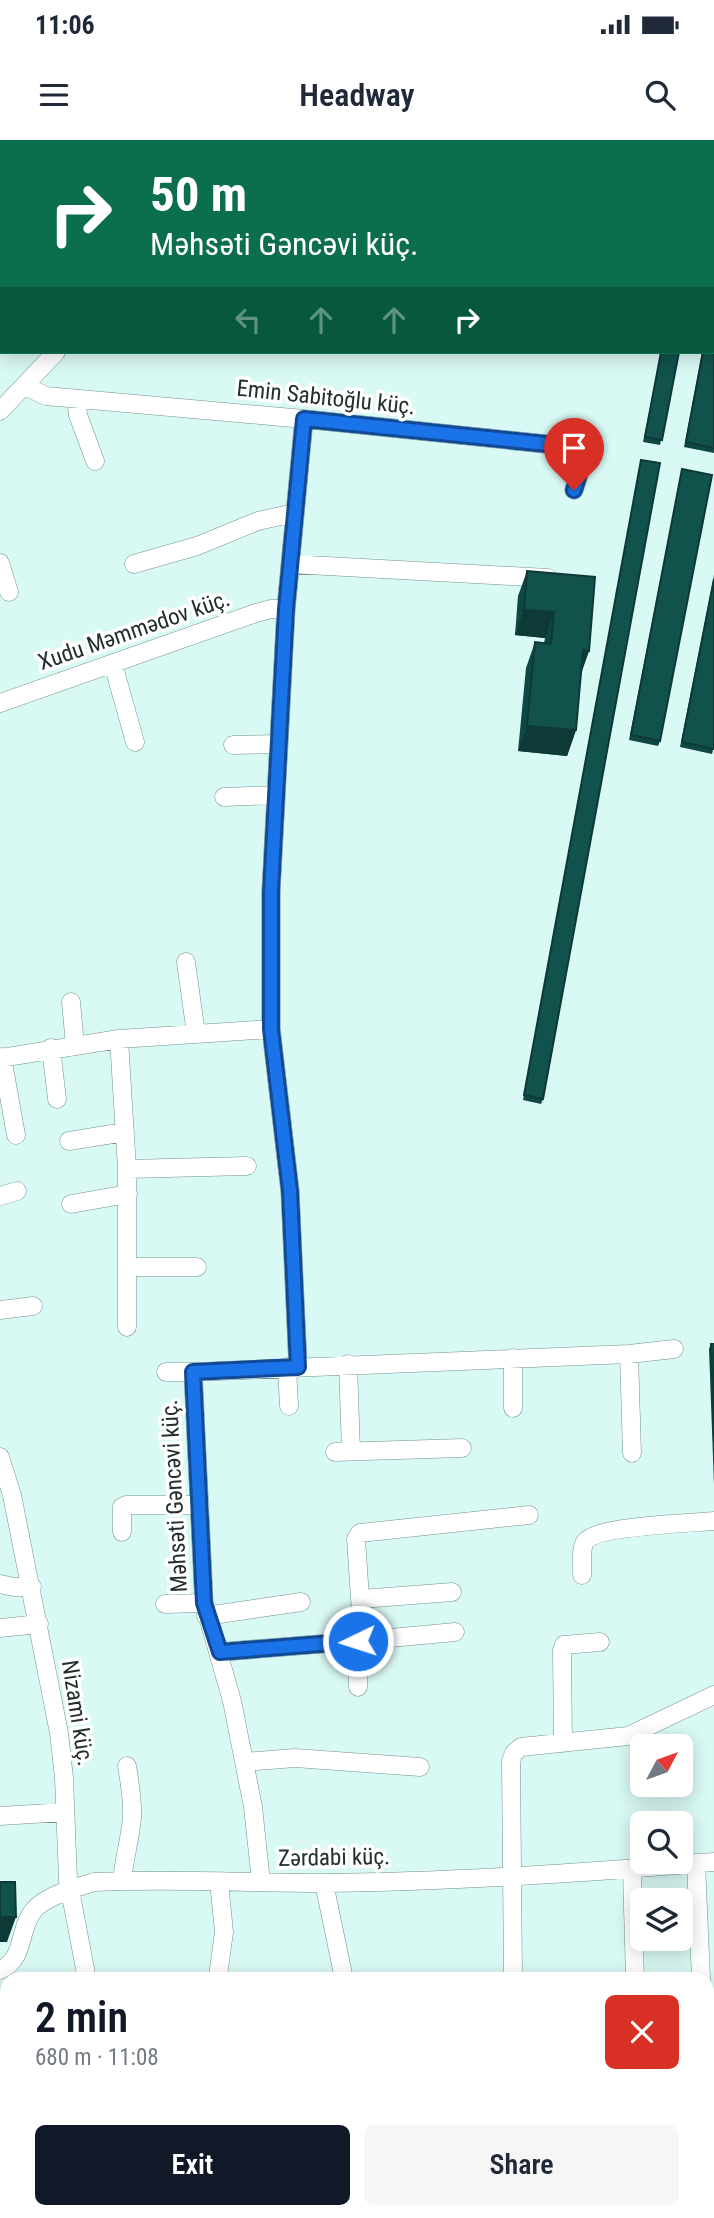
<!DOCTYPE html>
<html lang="en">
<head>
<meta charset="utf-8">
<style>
	:root { --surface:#fff; --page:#f6f6f7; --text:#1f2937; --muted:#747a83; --accent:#111827 }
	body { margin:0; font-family:"Roboto Condensed",sans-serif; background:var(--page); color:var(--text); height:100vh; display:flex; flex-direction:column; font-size:26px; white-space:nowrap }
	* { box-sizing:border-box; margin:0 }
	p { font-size:23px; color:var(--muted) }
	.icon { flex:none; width:38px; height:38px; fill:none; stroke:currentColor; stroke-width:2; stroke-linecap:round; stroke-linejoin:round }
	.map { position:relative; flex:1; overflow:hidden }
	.drawer { position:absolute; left:0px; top:1832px; width:714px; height:247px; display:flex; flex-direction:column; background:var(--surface); border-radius:21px 21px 0 0; box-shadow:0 4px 18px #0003 }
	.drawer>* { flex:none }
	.top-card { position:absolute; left:0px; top:0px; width:714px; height:214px; box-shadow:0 4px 18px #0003; background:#0b6e4f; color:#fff; overflow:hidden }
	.needle { width:46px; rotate:49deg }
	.controls { position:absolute; left:630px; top:1594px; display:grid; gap:14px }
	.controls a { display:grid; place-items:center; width:63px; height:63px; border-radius:10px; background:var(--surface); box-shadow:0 4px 18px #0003; font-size:35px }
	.pin { position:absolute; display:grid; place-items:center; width:60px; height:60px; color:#fff; margin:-72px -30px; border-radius:50% 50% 50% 0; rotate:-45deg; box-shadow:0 0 7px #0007 }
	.pin .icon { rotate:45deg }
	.me { position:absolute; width:77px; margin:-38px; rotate:266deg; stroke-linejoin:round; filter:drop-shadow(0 0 5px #0008) }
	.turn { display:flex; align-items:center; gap:24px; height:147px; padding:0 35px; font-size:32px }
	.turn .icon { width:91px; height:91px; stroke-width:2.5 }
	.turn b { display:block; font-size:49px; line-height:60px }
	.lanes { display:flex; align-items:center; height:66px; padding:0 35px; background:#0003; justify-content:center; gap:35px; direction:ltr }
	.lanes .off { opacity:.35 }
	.round { display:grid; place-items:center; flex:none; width:74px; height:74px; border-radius:10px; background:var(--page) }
	.summary { display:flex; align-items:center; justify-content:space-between; height:119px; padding:0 35px }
	h1 { font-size:42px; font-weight:600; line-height:52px; color:var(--accent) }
	.cta { display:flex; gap:14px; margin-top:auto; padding:14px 35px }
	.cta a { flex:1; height:80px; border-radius:10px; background:var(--accent); color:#fff; font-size:28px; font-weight:600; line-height:80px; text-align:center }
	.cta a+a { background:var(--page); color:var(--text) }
	.status { display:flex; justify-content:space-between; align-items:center; height:49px; padding:0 35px; background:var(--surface); direction:ltr }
	.status svg { height:19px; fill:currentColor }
	header { display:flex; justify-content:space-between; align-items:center; height:91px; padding:0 35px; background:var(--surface); font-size:32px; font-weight:600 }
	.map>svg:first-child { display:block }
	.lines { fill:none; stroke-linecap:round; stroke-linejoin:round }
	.minor-casing { stroke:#73918d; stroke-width:19 }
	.minor { stroke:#fff; stroke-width:18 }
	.wall { fill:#0f4742 }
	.shaded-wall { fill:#0d3936 }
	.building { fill:#12524d; stroke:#0d3936; stroke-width:2 }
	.route-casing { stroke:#114b97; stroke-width:18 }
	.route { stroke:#1a73e8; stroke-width:12 }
	.labels { text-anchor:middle; stroke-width:7; stroke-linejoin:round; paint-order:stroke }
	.street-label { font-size:23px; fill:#232f2e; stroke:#fff }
</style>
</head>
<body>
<div class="status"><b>11:06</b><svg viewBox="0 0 49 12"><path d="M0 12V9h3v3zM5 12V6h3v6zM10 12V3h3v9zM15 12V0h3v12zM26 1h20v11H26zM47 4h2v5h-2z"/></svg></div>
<header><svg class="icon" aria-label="menu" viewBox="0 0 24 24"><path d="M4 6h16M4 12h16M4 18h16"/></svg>Headway<svg class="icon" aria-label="search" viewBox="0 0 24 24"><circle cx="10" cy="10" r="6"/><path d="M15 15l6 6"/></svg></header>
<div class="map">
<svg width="714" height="2078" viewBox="0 0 714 2078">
	<rect width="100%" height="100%" fill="#d9f9f5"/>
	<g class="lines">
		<g class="minor-casing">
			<path id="minor" d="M 261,2 L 262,0
				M 560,2 L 560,0
				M 25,246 L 46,256 L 304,279 L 575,307 L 582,311 L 584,318 L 574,350
				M 76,259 L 78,275 L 95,321
				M 0,271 L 56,212
				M 0,423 L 9,452
				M 134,424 L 197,406 L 258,381 L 294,373
				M 290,424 L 548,438
				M 113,524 L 135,602
				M 0,563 L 256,473 L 271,469 L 286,469
				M 233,605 L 279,604
				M 224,657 L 276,655
				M 186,822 L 196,894
				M 71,862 L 75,905
				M 119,899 L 127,1029 L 127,1187
				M 51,908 L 57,959
				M 2,917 L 16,995
				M 0,918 L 119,899 L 271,889
				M 69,1001 L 125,992
				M 127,1029 L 247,1026
				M 0,1056 L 17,1051
				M 71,1064 L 128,1054
				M 129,1127 L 197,1127
				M 0,1170 L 33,1166
				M 629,1214 L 632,1313
				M 513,1218 L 513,1268
				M 348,1224 L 351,1311
				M 287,1227 L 289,1266
				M 298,1227 L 290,1051 L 271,889 L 271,751 L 286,469 L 304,279
				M 166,1232 L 193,1232
				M 335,1312 L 462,1308
				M 0,1317 L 12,1355 L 59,1593 L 64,1638 L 68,1740 L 87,1839
				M 122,1392 L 122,1367 L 126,1365 L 200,1365
				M 582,1435 C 583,1425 580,1410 585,1402 C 595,1386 692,1383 714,1381
				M 0,1444 L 14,1447 L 32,1447
				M 361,1459 L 452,1452
				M 165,1464 L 204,1463
				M 206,1476 L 301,1462
				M 0,1488 L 39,1484
				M 220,1512 L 358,1501 L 362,1487 L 356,1399 L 360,1393 L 529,1375
				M 358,1547 L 358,1501 L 455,1492
				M 563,1603 L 562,1510 L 564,1505 L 600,1502
				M 244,1622 L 295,1618 L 420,1627
				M 0,1676 L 65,1672
				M 696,1723 L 701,1839
				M 632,1730 L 635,1839
				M 122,1741 C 124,1719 130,1699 132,1678 C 133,1661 130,1644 127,1626
				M 261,1742 L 253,1667 L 232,1561 L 204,1463 L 193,1232 L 629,1214 L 674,1209
				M 324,1743 L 344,1839
				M 0,1830 C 26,1819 18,1788 34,1770 C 45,1756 77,1747 94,1742 C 170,1738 246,1743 322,1743 C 453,1742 584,1733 714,1722
				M 218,1836 L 224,1792 L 219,1742
				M 513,1839 L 511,1621 L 514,1613 L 521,1607 L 628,1596 L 714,1555
				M 0,1876 L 7,1875
				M 707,1924 L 714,1924
				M 127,2072 L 128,2078
				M 391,2072 L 393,2078
				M 648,2078 L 648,2072"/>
		</g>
		<use href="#minor" class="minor"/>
	</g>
	<path class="wall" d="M 0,0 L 33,0 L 32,2 L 2,2 L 2,42 L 0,41 Z
		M 714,151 L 714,313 L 684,307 L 702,212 L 712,212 L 712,160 Z
		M 661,212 L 679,212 L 660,305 L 643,302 Z
		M 641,320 L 543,959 L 541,964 L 523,960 Z
		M 682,329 L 660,601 L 658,606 L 629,600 Z
		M 527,431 L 589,511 L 581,532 L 576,590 L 567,616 L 518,611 L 526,528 L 535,502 L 544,503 L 545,498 L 515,495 L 518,456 Z
		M 714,435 L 714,606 L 712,614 L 680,607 Z
		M 711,1204 L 714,1204 L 714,1345 L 709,1209 Z
		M 7,1902 L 7,1953 L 0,1920 Z
		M 31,2072 L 80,2072 L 81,2078 L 32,2078 Z"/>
	<path class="shaded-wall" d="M 524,470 L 554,472 L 545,498 L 515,495 Z
		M 583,510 L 589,511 L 580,537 Z
		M 527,586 L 576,590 L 567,616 L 518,611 Z
		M 0,1777 L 16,1777 L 7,1802 L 0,1802 Z"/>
	<path class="building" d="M 0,0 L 29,0 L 28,2 L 2,2 L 2,12 L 0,11 Z
		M 168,0 L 202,0 L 204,2 L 166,2 Z
		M 712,13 L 714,14 L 714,27 L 712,36 Z
		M 714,155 L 714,308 L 686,302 L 703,212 L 712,212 L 712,165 Z
		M 661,212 L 679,212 L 662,300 L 645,297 Z
		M 641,320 L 660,323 L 543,959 L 524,955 Z
		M 682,329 L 712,335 L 660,601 L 631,595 Z
		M 527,431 L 595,437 L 589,511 L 583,510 L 576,590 L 527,586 L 535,502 L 551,504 L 554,472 L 524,470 Z
		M 714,439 L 714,609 L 682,602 Z
		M 711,1204 L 714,1204 L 714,1301 Z
		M 0,1742 L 15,1742 L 16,1777 L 0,1777 Z
		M 41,2072 L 80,2072 L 81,2078 L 42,2078 Z
		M 94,2072 L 118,2072 L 119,2078 L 95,2078 Z"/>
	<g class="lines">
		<g class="route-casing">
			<path id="route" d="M 358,1501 L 220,1512 L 204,1463 L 193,1232 L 298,1227 L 290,1051 L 271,889 L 271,751 L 286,469 L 304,279 L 575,307 L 582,311 L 584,318 L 574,350"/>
		</g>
		<use href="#route" class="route"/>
	</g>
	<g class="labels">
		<g class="street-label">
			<text transform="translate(326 257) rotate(6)" y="8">Emin Sabitoğlu küç.</text>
			<text transform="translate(134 490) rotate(-19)" y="8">Xudu Məmmədov küç.</text>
			<text transform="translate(174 1356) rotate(-93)" y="8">Məhsəti Gəncəvi küç.</text>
			<text transform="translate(78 1573) rotate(81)" y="8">Nizami küç.</text>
			<text transform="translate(334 1717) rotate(-1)" y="8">Zərdabi küç.</text>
		</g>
	</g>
</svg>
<div class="controls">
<a><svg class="needle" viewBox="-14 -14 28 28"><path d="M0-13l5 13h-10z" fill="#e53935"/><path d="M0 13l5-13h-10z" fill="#747a83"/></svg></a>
<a><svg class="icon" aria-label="search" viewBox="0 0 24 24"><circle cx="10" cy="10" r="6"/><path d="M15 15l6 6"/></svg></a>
<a><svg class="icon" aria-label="layers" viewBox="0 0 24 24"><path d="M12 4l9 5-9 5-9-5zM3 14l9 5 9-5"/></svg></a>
</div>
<div class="pin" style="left:574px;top:350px;background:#d93025"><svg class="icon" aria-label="arrive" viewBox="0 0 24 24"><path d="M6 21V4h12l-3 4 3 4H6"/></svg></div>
<svg class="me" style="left:358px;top:1501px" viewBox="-20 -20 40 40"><circle r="17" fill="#1a73e8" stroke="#fff" stroke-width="3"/><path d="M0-11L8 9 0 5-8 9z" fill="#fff"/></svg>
<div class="top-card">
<div class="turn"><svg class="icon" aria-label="right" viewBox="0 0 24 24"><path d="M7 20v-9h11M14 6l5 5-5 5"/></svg><div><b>50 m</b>Məhsəti Gəncəvi küç.</div></div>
<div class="lanes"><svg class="icon off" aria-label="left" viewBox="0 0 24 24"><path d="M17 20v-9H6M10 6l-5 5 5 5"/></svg><svg class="icon off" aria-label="ahead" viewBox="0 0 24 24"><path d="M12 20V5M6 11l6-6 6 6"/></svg><svg class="icon off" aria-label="ahead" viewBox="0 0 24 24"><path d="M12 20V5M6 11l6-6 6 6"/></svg><svg class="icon" aria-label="right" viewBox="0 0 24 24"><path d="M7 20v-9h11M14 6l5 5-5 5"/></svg></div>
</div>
<section class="drawer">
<div class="summary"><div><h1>2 min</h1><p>680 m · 11:08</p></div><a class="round" style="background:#d93025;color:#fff"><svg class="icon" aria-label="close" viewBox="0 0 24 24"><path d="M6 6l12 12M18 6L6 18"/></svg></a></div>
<div class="cta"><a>Exit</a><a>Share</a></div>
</section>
</div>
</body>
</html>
